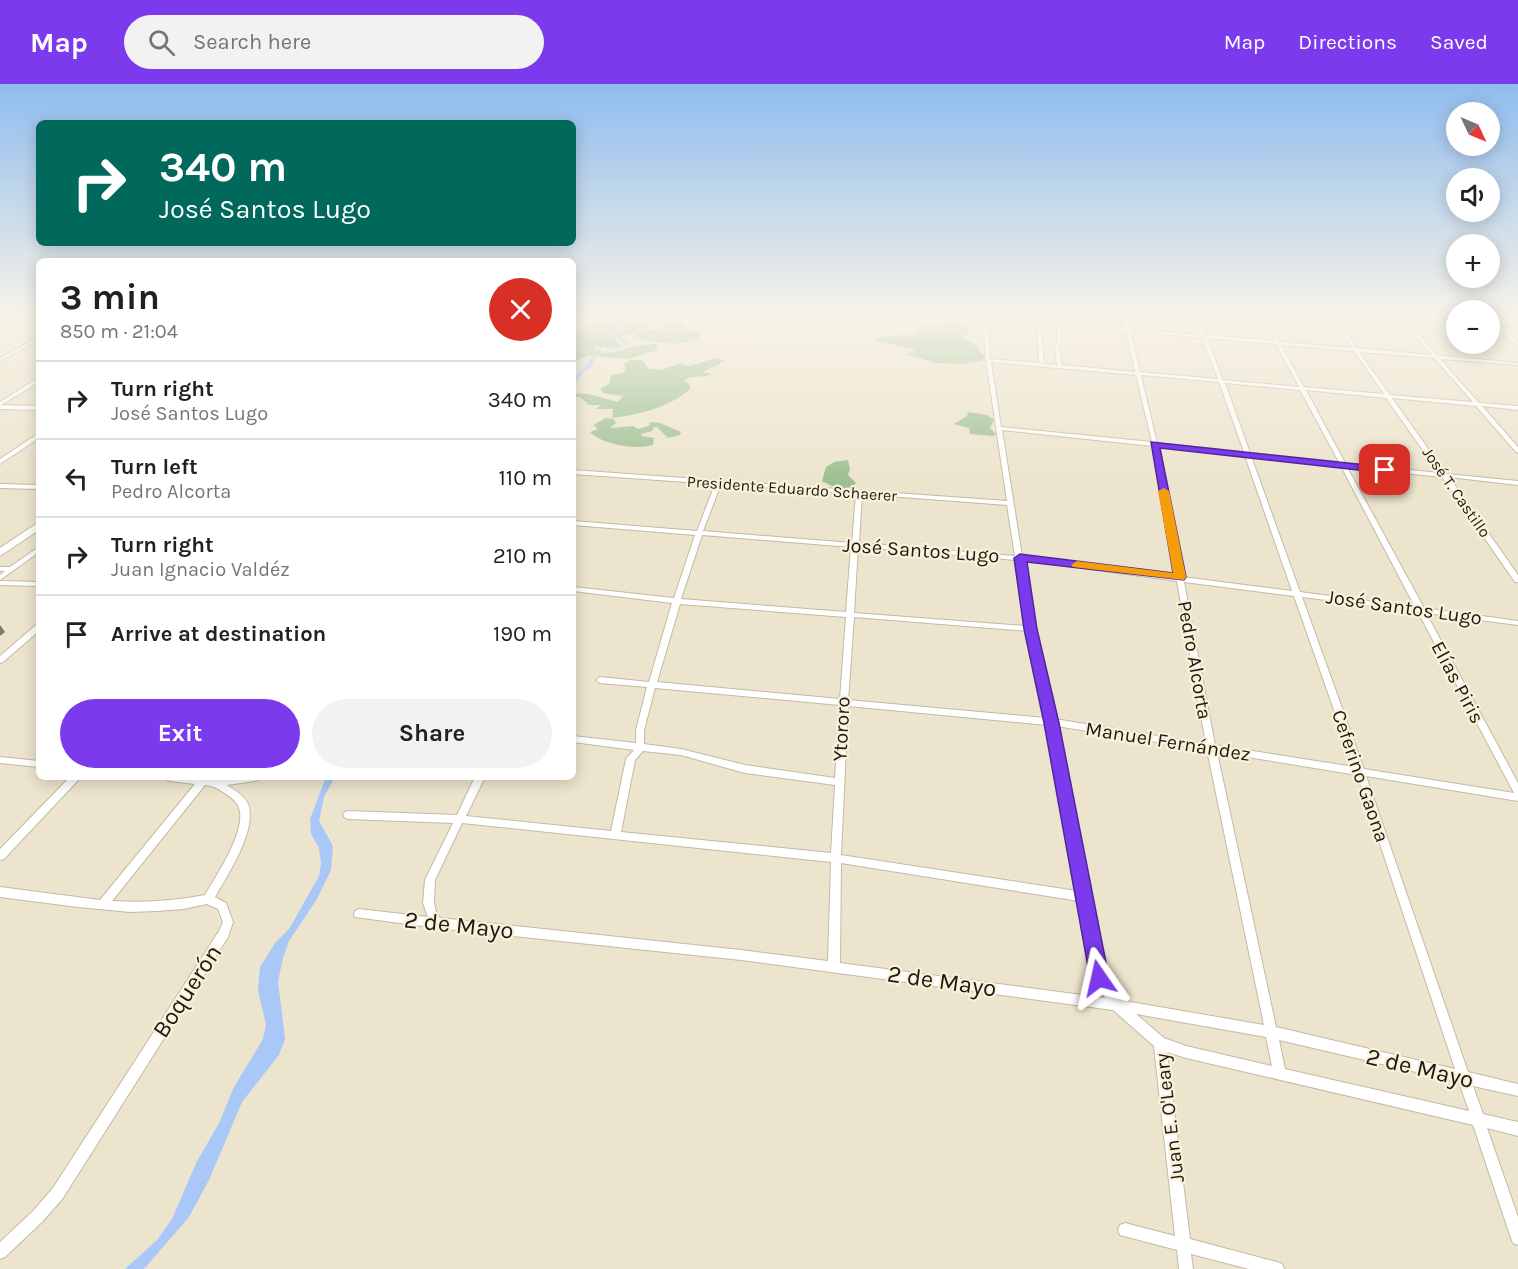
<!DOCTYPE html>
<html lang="en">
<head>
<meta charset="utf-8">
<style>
	:root { --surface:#fff; --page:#f2f2f2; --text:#202124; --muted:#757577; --line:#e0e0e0; --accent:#7c3aed }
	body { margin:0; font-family:Karla,sans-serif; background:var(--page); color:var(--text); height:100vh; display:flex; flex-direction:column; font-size:22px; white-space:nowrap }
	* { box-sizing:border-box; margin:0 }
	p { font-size:20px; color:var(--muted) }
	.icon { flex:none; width:33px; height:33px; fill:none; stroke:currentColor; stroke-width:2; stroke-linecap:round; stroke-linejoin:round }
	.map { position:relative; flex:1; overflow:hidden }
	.side { position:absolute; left:36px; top:174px; width:540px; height:522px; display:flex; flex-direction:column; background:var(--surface); border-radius:9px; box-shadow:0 3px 15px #0003 }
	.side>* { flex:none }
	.hud { position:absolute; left:36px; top:36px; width:540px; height:126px; border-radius:9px; box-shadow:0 3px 15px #0003; background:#00695c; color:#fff; overflow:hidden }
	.needle { width:39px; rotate:134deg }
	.tools { position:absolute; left:1446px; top:18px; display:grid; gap:12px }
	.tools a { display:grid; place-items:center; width:54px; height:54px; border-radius:50%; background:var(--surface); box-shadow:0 3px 15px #0003; font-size:30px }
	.pin { position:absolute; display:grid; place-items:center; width:51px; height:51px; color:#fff; margin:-26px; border-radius:12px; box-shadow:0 3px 9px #0006 }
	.me { position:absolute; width:66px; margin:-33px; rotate:349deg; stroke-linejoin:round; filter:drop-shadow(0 0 4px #0008) }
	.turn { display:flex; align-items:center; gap:21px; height:126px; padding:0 24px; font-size:27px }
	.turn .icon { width:78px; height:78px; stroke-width:2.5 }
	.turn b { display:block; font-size:42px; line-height:51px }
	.round { display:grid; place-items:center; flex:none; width:63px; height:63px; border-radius:32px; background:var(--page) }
	.overview { display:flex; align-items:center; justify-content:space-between; height:102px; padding:0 24px }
	h1 { font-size:36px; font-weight:700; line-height:45px }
	.primary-button { display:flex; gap:12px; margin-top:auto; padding:12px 24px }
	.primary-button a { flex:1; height:69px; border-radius:36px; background:var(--accent); color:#fff; font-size:24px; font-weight:700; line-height:69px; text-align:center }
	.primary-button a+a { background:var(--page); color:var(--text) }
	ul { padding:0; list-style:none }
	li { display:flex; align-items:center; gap:18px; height:78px; padding:0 24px; border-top:2px solid var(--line) }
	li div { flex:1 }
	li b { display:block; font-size:22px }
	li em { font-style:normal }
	header { display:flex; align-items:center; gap:36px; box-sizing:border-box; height:84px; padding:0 30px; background:var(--accent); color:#fff }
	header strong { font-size:28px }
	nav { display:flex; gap:33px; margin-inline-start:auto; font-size:21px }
	.search { width:420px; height:54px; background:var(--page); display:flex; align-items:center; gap:15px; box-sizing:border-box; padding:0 21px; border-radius:33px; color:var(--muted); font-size:22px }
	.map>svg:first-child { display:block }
	.forest { fill:#9dbf91 }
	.water { fill:#a9c8f7 }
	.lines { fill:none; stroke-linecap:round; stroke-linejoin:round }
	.minor-casing { stroke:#c3baa4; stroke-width:2 }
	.trunk-casing { stroke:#c3baa4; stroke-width:2 }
	.minor { fill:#fff; fill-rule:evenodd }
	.trunk { fill:#fff; fill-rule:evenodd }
	.shaded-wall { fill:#7f796a }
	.route { fill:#7c3aed; stroke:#51269a; stroke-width:1.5 }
	.slow { fill:#f59e0b }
	.labels { text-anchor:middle; stroke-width:4.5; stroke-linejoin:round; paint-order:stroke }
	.far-street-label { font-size:16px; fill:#1d1a12; stroke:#faf1da }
	.street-label { font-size:20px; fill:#1d1a12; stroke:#faf1da }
	.near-street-label { font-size:24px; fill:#1d1a12; stroke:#faf1da }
</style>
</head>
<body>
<header>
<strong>Map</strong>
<div class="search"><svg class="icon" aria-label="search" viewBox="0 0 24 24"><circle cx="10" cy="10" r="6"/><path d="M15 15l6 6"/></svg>Search here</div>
<nav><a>Map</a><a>Directions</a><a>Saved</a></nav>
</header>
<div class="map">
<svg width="1518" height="1185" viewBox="0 0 1518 1185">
	<rect width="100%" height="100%" fill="#ede4cd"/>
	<path class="forest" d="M 626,233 L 682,233 L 680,237 L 685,241 L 686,245 L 702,250 C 691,266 649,258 633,252 L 636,248 L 657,245 L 662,241 L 650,236 L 644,237 L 651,239 L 652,242 L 614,255 L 620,260 L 619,263 L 615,265 L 596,262 L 594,266 L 602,266 L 601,269 C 620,269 636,259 657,260 L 658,266 L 628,275 L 588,272 L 573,278 L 573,261 L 576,260 L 573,258 L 573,247 L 587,245 L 590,239 L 602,235 L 638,237 Z
		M 953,238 L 970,241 L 968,249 L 962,254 L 980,263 L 979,267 L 985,272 L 983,276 L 962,280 L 935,279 L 905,270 L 917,266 L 876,257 L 881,252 L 909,251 L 916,253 L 914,250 L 916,248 L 915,244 Z
		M 716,274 L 725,277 L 703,288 L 712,290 C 702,294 693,291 684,296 L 689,300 L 690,305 C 668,324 640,330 612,334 L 613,325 L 596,325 L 601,321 L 589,321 L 580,313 L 573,313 L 573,310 L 588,310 L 618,318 L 623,312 L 602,309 L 601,304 L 609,300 L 611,291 L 623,289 L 626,284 L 623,280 L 631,276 L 642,276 L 649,285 L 660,286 L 680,280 L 690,282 Z
		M 968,328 L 987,331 L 994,336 L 990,344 L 996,350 L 993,352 L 970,350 L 969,344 L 954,340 L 967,332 Z
		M 606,334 L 614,335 L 616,339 L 610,344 L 633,342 L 638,345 L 649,342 L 650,338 L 660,339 L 681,348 L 680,351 L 668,354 L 657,343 L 654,343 L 652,347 L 641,350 L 642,352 L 654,354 L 653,361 C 636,366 603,361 590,348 L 598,345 L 593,341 Z
		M 848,376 L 850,385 L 848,391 L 856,399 L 852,403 L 838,405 L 822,397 L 826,383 L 834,378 Z"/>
	<path class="water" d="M 628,233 L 631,233 L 615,249 L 625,254 L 629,260 L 595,273 L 592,283 L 584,287 L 573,302 C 573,286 579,291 586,282 C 588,279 589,276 591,273 L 625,260 L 610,249 Z
		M 326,693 L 335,693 L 324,713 L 319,737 L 333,762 L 331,786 L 317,815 L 289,857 L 283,874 L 278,897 L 285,955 L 279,971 L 242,1018 L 209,1096 L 189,1133 L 144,1185 L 125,1185 L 157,1156 L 172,1135 L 196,1079 L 219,1039 L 234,1003 L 263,955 L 266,941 L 258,906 L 260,883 L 275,859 L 289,845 L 319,792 L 321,780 L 319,764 L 311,750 L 310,735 Z"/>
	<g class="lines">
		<g class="minor-casing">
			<path id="minor" d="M 0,233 L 39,234 L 39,236 L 0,235 Z
				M 983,233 L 987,233 L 990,275 L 1039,279 L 1037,239 L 1004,236 L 1002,236 L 1002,234 L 1055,238 L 1055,233 L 1059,233 L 1060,239 L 1125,244 L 1123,233 L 1127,233 L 1130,245 L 1201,251 L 1194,233 L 1198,233 L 1206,251 L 1275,257 L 1262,233 L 1266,233 L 1280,258 L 1352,264 L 1330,233 L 1335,233 L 1357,264 L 1432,271 L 1399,233 L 1404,233 L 1437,271 L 1518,279 L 1518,281 L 1440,275 L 1479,319 L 1518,322 L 1518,326 L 1482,322 L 1518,363 L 1518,369 L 1516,368 L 1476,322 L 1392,314 L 1446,390 L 1518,397 L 1518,401 L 1449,393 L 1518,491 L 1518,498 L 1515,498 L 1442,393 L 1347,383 L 1424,524 L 1518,537 L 1518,541 L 1426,529 L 1518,699 L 1518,717 L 1366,692 L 1468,988 L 1518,1000 L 1518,1012 L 1473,1002 L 1483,1030 L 1518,1038 L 1518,1052 L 1487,1044 L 1518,1133 L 1518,1161 L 1513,1159 L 1511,1154 L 1473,1041 L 1186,974 L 1167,968 L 1190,1155 L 1277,1178 L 1282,1180 L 1284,1185 L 1249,1185 L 1191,1170 L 1193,1185 L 1179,1185 L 1177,1166 L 1120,1151 L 1118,1146 L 1120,1141 L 1125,1139 L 1175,1152 L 1154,962 L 1113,926 L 741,876 L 437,844 L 355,833 L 354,830 L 355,827 L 359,825 L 428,833 L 423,819 L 425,796 L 453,739 L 348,735 L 345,734 L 343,731 L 345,728 L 348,727 L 457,731 L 475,693 L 485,693 L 466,732 L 611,747 L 626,675 L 634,666 L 573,658 L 573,652 L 636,659 L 636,646 L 647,603 L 600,599 L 596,596 L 600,593 L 649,598 L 672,519 L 573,507 L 573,503 L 674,514 L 695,451 L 573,441 L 573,437 L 697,447 L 715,400 L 573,390 L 573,386 L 1007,417 L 986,276 ZM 1041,240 L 1056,241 L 1058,255 L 1055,265 L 1057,281 L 1044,280 ZM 1060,241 L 1126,247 L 1135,288 L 1062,281 L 1059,265 L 1062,255 ZM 1131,247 L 1202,254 L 1218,295 L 1140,288 ZM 1207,254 L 1276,260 L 1299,303 L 1223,296 ZM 1281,261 L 1354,267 L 1384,310 L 1304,303 ZM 1359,268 L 1434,274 L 1473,318 L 1390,311 ZM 991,278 L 1136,291 L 1152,358 L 1001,343 ZM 1141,291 L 1219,298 L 1244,368 L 1157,359 ZM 1225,299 L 1300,306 L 1339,378 L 1250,369 ZM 1306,306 L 1386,314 L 1439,389 L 1345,379 ZM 1002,346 L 1152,362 L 1176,492 L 1022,472 ZM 1158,363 L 1245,372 L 1292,507 L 1183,493 ZM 1251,372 L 1341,382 L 1415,523 L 1300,508 ZM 721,400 L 856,410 L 852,459 L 703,447 ZM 862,410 L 1007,421 L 1015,472 L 859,459 ZM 702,451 L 851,463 L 846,528 L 681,515 ZM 858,463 L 1016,476 L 1026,542 L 854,529 ZM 1023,476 L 1177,497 L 1206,660 L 1055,635 L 1034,545 ZM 1184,498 L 1294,512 L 1354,683 L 1215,661 ZM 1302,513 L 1418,528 L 1514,709 L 1364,685 ZM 680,520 L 846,533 L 840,615 L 657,598 ZM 854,533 L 1027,547 L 1046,634 L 848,616 ZM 655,604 L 840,621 L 835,694 L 745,681 L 681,665 L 644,660 L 644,646 ZM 848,622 L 1047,641 L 1077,807 L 841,771 ZM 1056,642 L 1207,666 L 1264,941 L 1119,916 L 1104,892 ZM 643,667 L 681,671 L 745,689 L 835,701 L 831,769 L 621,748 L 635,676 ZM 1217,668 L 1357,691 L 1455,985 L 1276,943 ZM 462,739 L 831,778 L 828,877 L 741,866 L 440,834 L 436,828 L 434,819 L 435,796 ZM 841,779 L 1079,817 L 1093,894 L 1105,914 L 840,879 ZM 1136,930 L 1266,953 L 1272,982 L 1186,962 L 1164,954 ZM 1279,956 L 1459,998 L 1469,1027 L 1285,985 Z
				M 1452,233 L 1456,233 L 1456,235 Z
				M 1490,233 L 1518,237 L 1518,239 L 1496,238 L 1518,258 L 1518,262 L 1490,237 Z
				M 39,253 L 39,256 L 0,277 L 0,274 Z
				M 38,294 L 39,298 L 1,321 L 39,322 L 39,326 L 0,325 L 0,318 Z
				M 39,349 L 39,354 L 0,380 L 0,375 Z
				M 0,400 L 39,401 L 39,405 L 0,404 Z
				M 39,463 L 39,468 L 0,496 L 0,491 L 5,487 L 0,487 L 0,483 L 10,483 Z
				M 0,497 L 39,498 L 39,502 L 0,501 Z
				M 36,541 L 39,541 L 39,547 L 3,578 L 0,579 L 0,572 Z
				M 0,673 L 39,677 L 39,683 L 0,679 Z
				M 70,693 L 81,693 L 4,775 L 0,776 L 0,765 Z
				M 165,693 L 211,693 L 210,695 L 260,693 L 258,696 L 255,697 L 227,701 C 234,706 244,711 248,720 C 258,745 227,792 215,813 L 226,819 L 233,838 L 228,853 L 63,1114 L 43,1137 L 5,1173 L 0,1175 L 0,1158 L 33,1127 L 53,1104 L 219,847 L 223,838 L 218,825 L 207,820 L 183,825 L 157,827 L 130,828 L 78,823 L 0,813 L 0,803 L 100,816 L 195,700 L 170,697 L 167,696 ZM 205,701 C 214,702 219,705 226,710 C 232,714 237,718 239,724 C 247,746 216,792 205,811 C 174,817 143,819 112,817 Z"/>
		</g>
		<g class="trunk-casing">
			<path id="trunk" d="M 39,438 L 39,446 L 0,472 L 0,464 Z"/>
		</g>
		<use href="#minor" class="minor"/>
		<use href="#trunk" class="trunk"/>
	</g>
	<path class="shaded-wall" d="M 0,541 L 5,548 L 0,552 Z"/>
	<linearGradient id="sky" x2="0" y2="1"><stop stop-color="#8fbcee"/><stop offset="0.58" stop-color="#f7f3e8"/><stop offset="1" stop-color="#f7f3e8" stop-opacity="0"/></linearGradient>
	<rect width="1518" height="399" fill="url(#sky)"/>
	<path class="route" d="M 1151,358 L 1385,383 L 1390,386 L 1385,389 L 1160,364 L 1186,493 L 1184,496 L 1027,478 L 1037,545 L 1059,639 L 1109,894 L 1106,900 L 1099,903 L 1093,900 L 1090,894 L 1044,639 L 1024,545 L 1014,474 L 1020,470 L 1173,489 Z"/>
	<path class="slow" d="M 1164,404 L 1169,407 L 1186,493 L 1184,496 L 1073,483 L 1071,481 L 1077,477 L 1173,489 L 1158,407 Z"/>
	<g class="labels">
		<g class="far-street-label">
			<text transform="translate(792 404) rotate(4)" y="6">Presidente Eduardo Schaerer</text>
			<text transform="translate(1457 408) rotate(55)" y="6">José T. Castillo</text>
		</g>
		<g class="street-label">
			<text transform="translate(921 466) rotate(4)" y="7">José Santos Lugo</text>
			<text transform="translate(1404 523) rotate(8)" y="7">José Santos Lugo</text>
			<text transform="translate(1195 576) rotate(80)" y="7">Pedro Alcorta</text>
			<text transform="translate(1458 598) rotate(62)" y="7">Elías Piris</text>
			<text transform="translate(841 645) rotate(-87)" y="7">Ytororo</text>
			<text transform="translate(1168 657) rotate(9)" y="7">Manuel Fernández</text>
			<text transform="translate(1361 692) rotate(71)" y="7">Ceferino Gaona</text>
			<text transform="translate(1169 1034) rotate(-97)" y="7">Juan E. O'Leary</text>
		</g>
		<g class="near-street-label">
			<text transform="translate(459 841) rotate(6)" y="8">2 de Mayo</text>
			<text transform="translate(942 897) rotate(8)" y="8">2 de Mayo</text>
			<text transform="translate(187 907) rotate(-57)" y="8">Boquerón</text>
			<text transform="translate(1420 984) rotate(13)" y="8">2 de Mayo</text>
		</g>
	</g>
</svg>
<div class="tools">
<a><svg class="needle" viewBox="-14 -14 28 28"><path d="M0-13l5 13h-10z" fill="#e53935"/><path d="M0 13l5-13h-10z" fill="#757577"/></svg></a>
<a><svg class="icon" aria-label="sound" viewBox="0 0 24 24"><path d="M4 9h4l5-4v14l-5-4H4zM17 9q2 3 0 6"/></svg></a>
<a>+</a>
<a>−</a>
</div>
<div class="pin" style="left:1385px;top:386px;background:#d93025"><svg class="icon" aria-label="arrive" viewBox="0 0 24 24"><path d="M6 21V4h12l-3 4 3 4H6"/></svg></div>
<svg class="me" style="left:1099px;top:894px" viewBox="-20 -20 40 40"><path d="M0-17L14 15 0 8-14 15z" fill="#7c3aed" stroke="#fff" stroke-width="4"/></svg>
<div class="hud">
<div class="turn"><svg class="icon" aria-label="right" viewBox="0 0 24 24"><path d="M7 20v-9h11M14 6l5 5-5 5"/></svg><div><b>340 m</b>José Santos Lugo</div></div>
</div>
<section class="side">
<div class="overview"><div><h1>3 min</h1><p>850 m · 21:04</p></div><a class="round" style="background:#d93025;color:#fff"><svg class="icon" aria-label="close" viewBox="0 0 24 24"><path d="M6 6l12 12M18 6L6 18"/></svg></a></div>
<ul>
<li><svg class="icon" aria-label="right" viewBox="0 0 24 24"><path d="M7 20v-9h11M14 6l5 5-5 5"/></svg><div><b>Turn right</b><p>José Santos Lugo</p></div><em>340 m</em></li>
<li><svg class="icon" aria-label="left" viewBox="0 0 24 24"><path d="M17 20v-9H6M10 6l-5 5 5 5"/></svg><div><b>Turn left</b><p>Pedro Alcorta</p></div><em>110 m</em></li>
<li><svg class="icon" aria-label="right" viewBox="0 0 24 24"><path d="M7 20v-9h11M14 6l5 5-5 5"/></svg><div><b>Turn right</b><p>Juan Ignacio Valdéz</p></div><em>210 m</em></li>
<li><svg class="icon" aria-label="arrive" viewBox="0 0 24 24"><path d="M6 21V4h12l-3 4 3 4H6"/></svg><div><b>Arrive at destination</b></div><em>190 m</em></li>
</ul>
<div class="primary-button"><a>Exit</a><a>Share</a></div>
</section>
</div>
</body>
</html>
